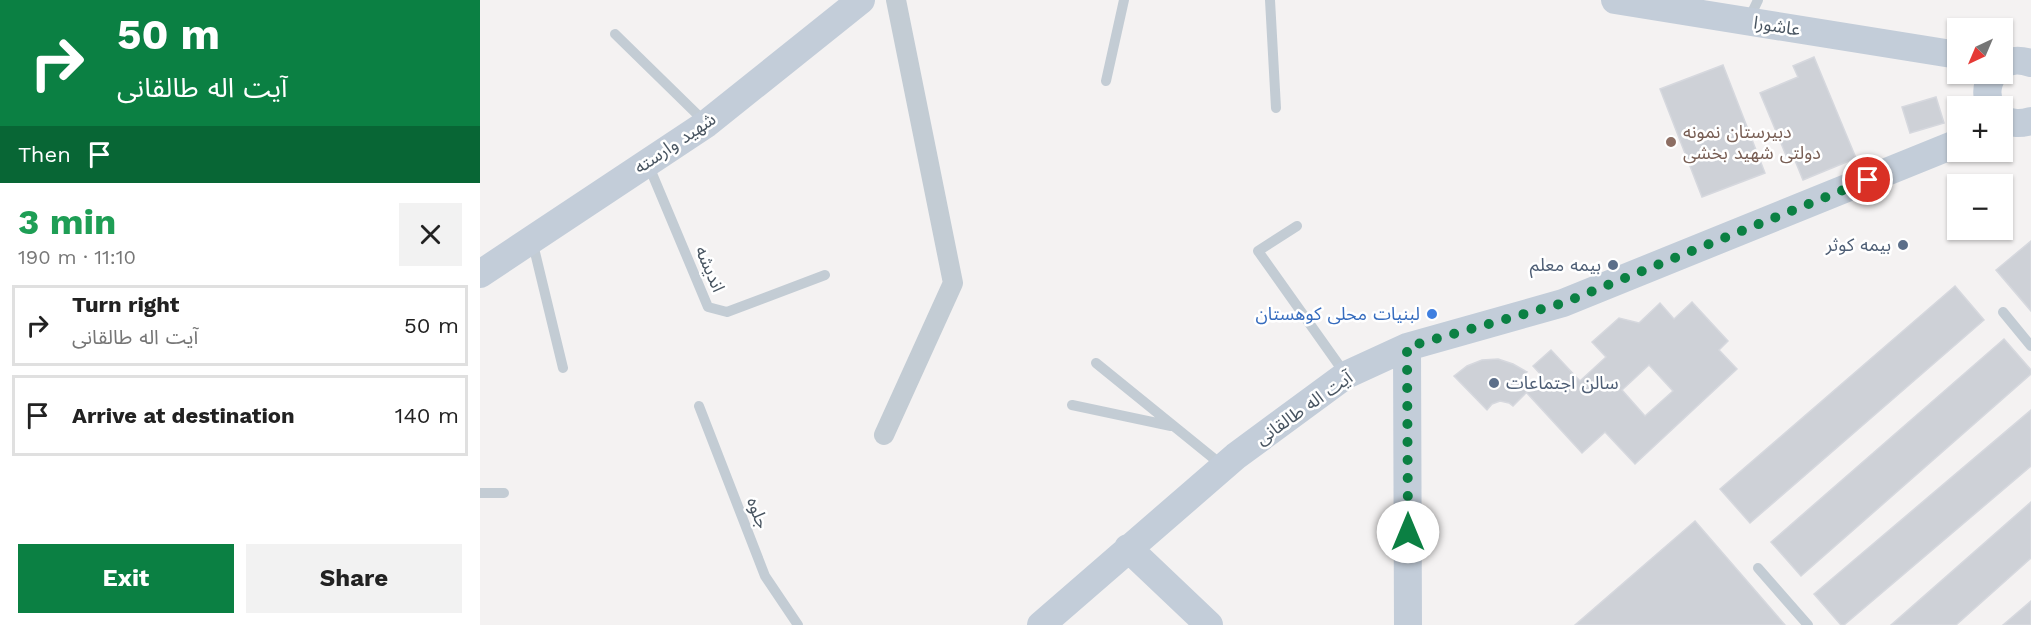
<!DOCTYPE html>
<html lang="en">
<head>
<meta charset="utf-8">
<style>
	:root { --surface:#fff; --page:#f2f2f2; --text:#222; --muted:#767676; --line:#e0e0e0; --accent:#0b8043 }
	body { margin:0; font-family:"Work Sans","Noto Sans Arabic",sans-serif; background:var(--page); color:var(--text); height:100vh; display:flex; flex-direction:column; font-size:22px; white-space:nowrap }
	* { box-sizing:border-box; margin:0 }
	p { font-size:20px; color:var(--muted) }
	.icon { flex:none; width:33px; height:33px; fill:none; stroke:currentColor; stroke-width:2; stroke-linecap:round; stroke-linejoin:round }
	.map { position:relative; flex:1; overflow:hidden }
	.drawer { display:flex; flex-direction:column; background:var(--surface); width:480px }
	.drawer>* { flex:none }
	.guide { background:#0b8043; color:#fff; overflow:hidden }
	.needle { width:39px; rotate:224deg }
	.controls { position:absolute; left:1467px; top:18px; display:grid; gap:12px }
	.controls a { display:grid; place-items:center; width:66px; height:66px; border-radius:0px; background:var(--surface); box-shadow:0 2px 4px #0004; font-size:30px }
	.pin { position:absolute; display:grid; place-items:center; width:51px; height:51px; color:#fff; margin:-26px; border:3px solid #fff; border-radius:50%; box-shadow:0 2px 6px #0007 }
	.me { position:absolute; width:66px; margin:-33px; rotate:0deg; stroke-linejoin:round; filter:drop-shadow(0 0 4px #0008) }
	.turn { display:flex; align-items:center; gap:21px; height:126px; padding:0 18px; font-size:27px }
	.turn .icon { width:78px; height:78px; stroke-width:2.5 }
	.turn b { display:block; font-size:42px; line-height:51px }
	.then { display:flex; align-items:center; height:57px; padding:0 18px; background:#0003; gap:12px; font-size:22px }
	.round { display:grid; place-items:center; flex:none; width:63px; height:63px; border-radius:0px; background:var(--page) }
	.overview { display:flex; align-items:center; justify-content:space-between; height:102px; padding:0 18px }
	h1 { font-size:36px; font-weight:700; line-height:45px; color:#1e9e55 }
	.button { display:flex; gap:12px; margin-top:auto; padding:12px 18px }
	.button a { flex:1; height:69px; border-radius:0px; background:var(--accent); color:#fff; font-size:24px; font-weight:700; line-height:69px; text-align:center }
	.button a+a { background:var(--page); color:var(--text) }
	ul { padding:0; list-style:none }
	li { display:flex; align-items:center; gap:18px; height:81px; margin:0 12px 9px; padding:0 6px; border:3px solid var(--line); border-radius:0px }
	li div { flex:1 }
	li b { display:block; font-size:22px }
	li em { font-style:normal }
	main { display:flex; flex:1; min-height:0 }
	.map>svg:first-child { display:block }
	.building { fill:#ced1d7; stroke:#d6d8de; stroke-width:1.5; fill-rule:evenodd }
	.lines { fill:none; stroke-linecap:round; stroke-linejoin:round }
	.lane { stroke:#c3ccd4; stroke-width:10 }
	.street { stroke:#c3ccd4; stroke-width:20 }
	.secondary { stroke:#c3cdd9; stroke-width:28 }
	.route { stroke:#0b8043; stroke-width:10; stroke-dasharray:0 18 }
	.education-dot { fill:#8d6e63; stroke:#fff; stroke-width:2 }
	.service-dot { fill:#5c6f8a; stroke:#fff; stroke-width:2 }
	.shop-dot { fill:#3f7fe0; stroke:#fff; stroke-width:2 }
	.labels { text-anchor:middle; stroke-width:5; stroke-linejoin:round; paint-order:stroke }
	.street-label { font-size:18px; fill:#495561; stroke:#fff }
	.education-label { font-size:18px; fill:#785e54; stroke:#fff; text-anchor:start }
	.service-label { font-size:18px; fill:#4e5e75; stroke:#fff; text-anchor:end }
	.shop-label { font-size:18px; fill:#366cbe; stroke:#fff; text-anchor:end }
</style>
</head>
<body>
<main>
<section class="drawer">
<div class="guide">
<div class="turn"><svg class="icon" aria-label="right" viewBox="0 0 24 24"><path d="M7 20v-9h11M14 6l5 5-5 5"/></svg><div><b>50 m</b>آیت اله طالقانی</div></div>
<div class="then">Then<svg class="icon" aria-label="arrive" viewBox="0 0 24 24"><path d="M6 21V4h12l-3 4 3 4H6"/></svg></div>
</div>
<div class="overview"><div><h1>3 min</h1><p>190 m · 11:10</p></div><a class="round"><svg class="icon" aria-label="close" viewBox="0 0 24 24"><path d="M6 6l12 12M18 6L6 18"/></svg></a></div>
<ul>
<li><svg class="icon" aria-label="right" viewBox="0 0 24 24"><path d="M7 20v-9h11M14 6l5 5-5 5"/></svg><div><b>Turn right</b><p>آیت اله طالقانی</p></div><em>50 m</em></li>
<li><svg class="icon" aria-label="arrive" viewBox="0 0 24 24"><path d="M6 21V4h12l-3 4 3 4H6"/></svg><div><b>Arrive at destination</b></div><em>140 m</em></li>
</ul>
<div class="button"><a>Exit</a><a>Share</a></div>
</section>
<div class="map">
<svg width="1551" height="625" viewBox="0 0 1551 625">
	<rect width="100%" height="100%" fill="#f4f2f2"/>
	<path class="building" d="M 1334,57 L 1376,158 L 1323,180 L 1314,158 L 1308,160 L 1280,93 L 1318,77 L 1313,66 Z
		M 1243,65 L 1285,173 L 1222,197 L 1180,89 Z
		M 1456,97 L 1464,123 L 1430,133 L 1422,107 Z
		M 1551,241 L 1551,311 L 1516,270 Z
		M 1475,286 L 1504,320 L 1270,523 L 1240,489 Z
		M 1212,302 L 1248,341 L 1239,350 L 1257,369 L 1155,464 L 1125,432 L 1102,453 L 1046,392 L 1063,377 L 1053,366 L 1071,350 L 1100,381 L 1126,357 L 1112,342 L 1139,318 L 1159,323 L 1180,303 L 1194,319 ZM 1169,365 L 1193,391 L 1165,416 L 1142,390 Z
		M 1524,339 L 1551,370 L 1551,374 L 1321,576 L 1291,542 Z
		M 1018,359 L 1033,364 L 1047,372 L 1041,378 L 1050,389 L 1033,406 L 1029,403 L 1020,401 L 1012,404 L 1007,410 L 974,376 L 987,366 L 1002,360 Z
		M 1551,410 L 1551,466 L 1364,625 L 1361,625 L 1334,594 Z
		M 1551,502 L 1551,558 L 1476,625 L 1411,625 Z
		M 1215,521 L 1305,625 L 1095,625 Z
		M 1551,601 L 1551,625 L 1523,625 Z"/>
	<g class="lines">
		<path class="lane" d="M 790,0 L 796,108
			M 1268,21 L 1278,0
			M 135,34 L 226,123
			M 626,81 L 644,0
			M 168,164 L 228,307 L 247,312 L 345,275
			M 817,226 L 778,251 L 866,375
			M 52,240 L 83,368
			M 1523,312 L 1551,346
			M 616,363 L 743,466
			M 592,405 L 691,426
			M 219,406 L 285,576 L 318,625
			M 0,493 L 24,493
			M 1278,568 L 1328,625"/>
		<path class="street" d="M 404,435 L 473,283 L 416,0"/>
		<path class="secondary" d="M 1135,0 L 1478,55
			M 1522,65 C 1532,59 1541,60 1551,63
			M 1511,106 C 1505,95 1507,84 1513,74
			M 1522,119 C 1533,124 1540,124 1551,121
			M 0,274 L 226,124 L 381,0
			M 927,347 L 928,625
			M 648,548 L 729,625
			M 561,625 L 756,456 L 866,375 L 927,347 L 1083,303 L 1478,143"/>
	</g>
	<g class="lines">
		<path class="route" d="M 928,532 L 927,347 L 1083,303 L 1388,180"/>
	</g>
	<circle class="education-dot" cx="1191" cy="142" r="6"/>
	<g class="service-dot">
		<circle cx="1423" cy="245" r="6"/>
		<circle cx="1133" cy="265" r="6"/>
		<circle cx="1014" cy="383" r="6"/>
	</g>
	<circle class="shop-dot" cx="952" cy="314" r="6"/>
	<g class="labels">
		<g class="street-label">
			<text transform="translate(1297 26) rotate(9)" y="6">عاشورا</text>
			<text transform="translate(195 143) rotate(-34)" y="6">شهید وارسته</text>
			<text transform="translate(230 269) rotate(67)" y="6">اندیشه</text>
			<text transform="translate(824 408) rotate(-35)" y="6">آیت اله طالقانی</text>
			<text transform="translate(278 513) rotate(69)" y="6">جلوه</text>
		</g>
		<g class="education-label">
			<text x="1203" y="138">دبیرستان نمونه<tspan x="1203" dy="21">دولتی شهید بخشی</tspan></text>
		</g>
		<g class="service-label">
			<text x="1411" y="251">بیمه کوثر</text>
			<text x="1121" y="271">بیمه معلم</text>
			<text x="1026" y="389" text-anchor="start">سالن اجتماعات</text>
		</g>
		<g class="shop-label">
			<text x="940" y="320">لبنیات محلی کوهستان</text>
		</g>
	</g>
</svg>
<div class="controls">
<a><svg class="needle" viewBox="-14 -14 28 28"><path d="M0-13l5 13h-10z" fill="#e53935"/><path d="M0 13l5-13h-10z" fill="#767676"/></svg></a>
<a>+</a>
<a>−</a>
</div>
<div class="pin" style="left:1388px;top:180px;background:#d93025"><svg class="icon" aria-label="arrive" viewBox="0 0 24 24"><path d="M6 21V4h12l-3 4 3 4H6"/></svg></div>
<svg class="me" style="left:928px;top:532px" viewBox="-20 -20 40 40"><circle r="19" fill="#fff"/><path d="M0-13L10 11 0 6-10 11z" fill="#0b8043"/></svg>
</div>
</main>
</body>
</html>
